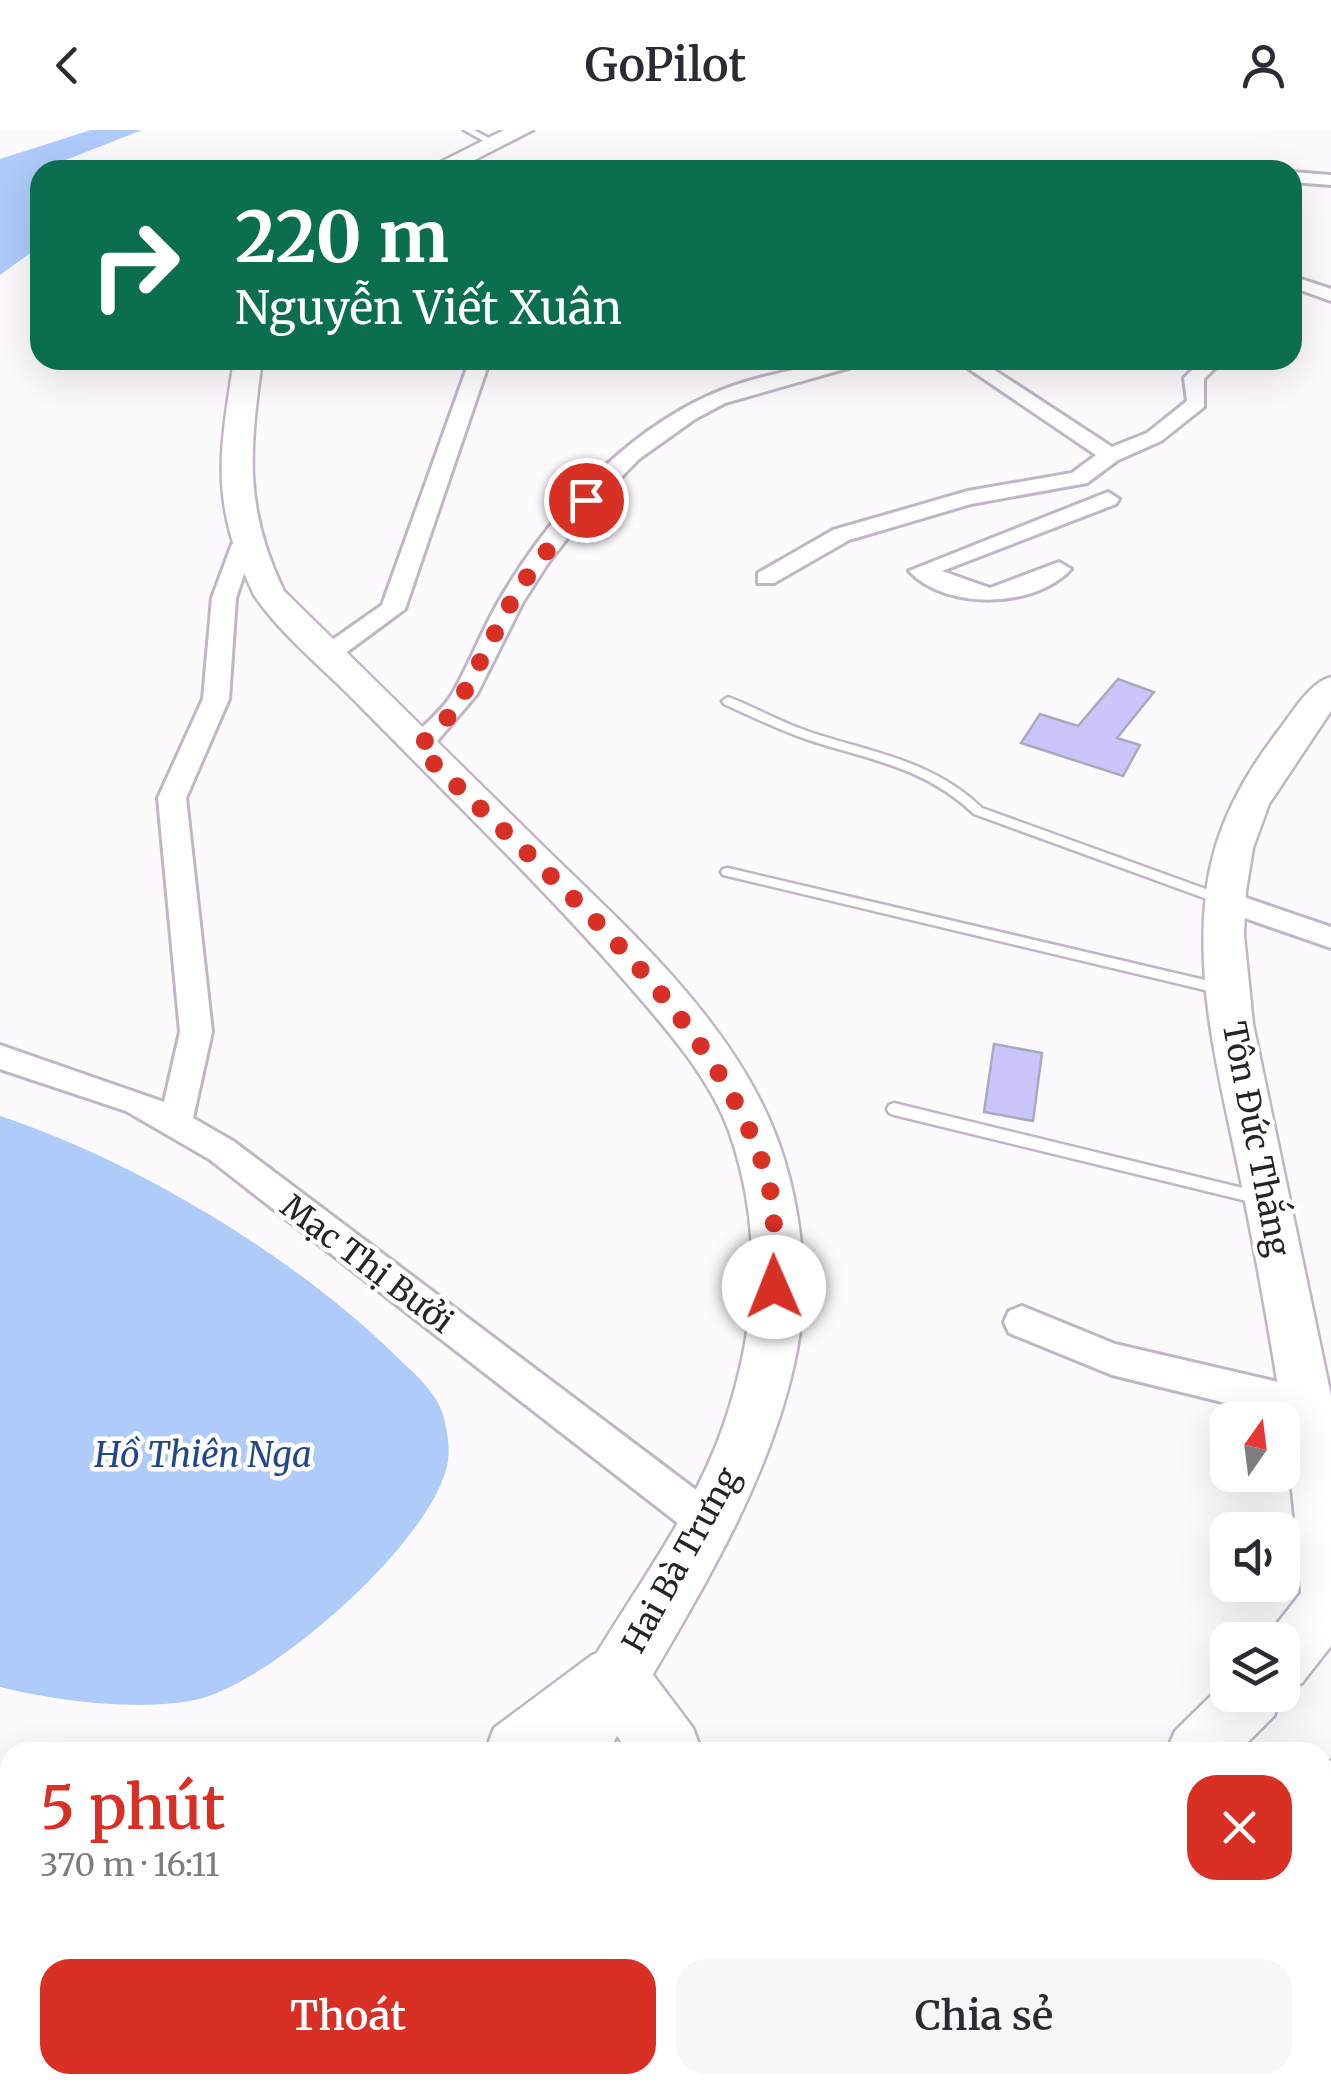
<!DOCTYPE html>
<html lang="vi">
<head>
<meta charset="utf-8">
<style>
	:root { --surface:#fff; --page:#f7f7f7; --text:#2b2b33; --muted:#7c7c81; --accent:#d93025 }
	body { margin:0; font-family:Merriweather,serif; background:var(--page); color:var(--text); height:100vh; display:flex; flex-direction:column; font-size:38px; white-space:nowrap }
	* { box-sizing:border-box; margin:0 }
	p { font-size:32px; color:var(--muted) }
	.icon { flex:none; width:55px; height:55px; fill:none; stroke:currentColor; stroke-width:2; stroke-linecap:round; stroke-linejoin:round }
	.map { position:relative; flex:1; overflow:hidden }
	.drawer { position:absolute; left:0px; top:1612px; width:1332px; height:352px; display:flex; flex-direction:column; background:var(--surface); border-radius:30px 30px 0 0; box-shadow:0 10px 40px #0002 }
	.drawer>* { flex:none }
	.banner { position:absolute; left:30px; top:30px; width:1272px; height:210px; border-radius:30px; box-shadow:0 10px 40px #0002; background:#0b6e4f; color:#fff; overflow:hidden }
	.needle { width:65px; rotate:14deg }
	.fabs { position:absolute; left:1210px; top:1272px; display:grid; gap:20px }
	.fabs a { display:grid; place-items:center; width:90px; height:90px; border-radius:20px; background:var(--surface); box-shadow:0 10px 40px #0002; font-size:50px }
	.pin { position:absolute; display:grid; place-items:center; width:85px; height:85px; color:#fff; margin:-42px; border:5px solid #fff; border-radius:50%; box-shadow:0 2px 10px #0007 }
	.me { position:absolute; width:110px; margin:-55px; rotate:359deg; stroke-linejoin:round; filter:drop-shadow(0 0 8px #0008) }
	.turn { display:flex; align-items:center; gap:35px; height:210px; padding:0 40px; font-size:45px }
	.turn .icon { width:130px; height:130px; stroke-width:2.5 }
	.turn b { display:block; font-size:70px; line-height:85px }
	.round { display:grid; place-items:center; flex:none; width:105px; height:105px; border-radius:30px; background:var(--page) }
	.head { display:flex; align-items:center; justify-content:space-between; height:170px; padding:0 40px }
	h1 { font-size:60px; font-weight:600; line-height:75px; color:var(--accent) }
	.action { display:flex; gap:20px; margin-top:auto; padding:20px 40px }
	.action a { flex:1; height:115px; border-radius:30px; background:var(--accent); color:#fff; font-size:40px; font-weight:600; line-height:115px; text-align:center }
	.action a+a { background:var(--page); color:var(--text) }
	header { display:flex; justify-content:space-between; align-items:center; height:130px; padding:0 40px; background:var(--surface); font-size:45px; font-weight:600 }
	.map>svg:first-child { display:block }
	.water { fill:#afcbf9 }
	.building { fill:#cac5fa; stroke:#abaabc; stroke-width:2.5 }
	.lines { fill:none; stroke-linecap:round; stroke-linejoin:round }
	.lane-casing { stroke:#c1b5c6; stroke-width:5 }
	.street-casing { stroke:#c1b5c6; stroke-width:6 }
	.secondary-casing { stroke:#c1b5c6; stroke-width:5 }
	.primary-casing { stroke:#c1b5c6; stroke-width:5 }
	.lane { fill:#fff; fill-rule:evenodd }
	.street { fill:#fff; fill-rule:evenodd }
	.secondary { fill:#fff; fill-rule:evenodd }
	.primary { fill:#fff; fill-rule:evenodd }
	.route { stroke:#d93025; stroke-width:18; stroke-dasharray:0 32.4 }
	.labels { text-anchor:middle; stroke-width:9; stroke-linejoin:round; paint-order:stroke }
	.street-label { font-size:32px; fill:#272329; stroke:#fff }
	.water-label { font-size:35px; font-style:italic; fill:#22478b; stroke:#fff }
</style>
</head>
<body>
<header><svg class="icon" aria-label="back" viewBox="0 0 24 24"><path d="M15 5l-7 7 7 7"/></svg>GoPilot<svg class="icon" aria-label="person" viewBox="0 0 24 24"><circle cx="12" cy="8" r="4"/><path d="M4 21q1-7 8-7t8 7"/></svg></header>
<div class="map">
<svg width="1331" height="1963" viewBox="0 0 1331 1963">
	<rect width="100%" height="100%" fill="#fcfafd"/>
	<path class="water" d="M 91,0 L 142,0 L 40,40 L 40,116 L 0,145 L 0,29 Z
		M 0,986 C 134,1030 292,1125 393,1223 C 412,1242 437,1261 444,1288 C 448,1304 451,1324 446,1340 C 425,1416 278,1546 203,1568 C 146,1583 56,1571 0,1557 Z"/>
	<path class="building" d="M 1118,549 L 1154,562 L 1117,608 L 1140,615 L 1123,646 L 1021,613 L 1040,584 L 1078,596 Z
		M 994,914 L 1042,923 L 1033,991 L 984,982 Z"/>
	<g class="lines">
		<g class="lane-casing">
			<path id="lane" d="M 464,0 L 474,0 L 498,13 L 491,15 Z
				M 728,567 C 755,577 780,592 807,601 C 871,623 931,629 982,678 L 1228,767 L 1230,770 L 1228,773 L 1218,773 L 974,684 C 928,640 877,631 818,613 C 785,603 755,588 724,574 L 722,571 Z
				M 728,738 L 1226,855 L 1233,860 L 1226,865 L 723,745 L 721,742 L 723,739 Z
				M 894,973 L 1259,1062 L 1265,1064 L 1267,1068 L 1265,1072 L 1259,1074 L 894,985 L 889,983 L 887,979 L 889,975 Z"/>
		</g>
		<g class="street-casing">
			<path id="street" d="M 1292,42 L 1331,45 L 1331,55 L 1292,52 Z
				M 1292,146 L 1331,159 L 1331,171 L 1292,157 Z
				M 474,230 L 488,235 L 405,479 L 336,530 L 318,530 L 315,525 L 318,520 L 382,475 L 468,235 Z
				M 840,230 L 876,230 L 725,273 L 695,289 L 639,329 L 590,379 L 548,433 L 523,472 L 477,564 L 427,623 L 409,623 L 405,617 C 418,598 438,586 451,566 C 469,536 481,502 499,471 C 547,388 620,306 708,266 C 749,247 796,240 840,230 Z
				M 956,230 L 979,230 L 1112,317 L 1147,303 L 1187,271 L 1184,248 L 1202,230 L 1223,230 L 1204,249 L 1204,277 L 1161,311 L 1118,330 L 1087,353 L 971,374 L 849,410 L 774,453 L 758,453 L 758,443 L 833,400 L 968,361 L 1072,343 L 1096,325 Z
				M 1108,362 L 1119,369 L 1116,374 L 942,441 L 990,458 L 1059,432 L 1071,439 C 1035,479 945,480 909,441 Z
				M 243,407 L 254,414 L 236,468 L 229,569 L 186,668 L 212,902 L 193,988 L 233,1011 L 720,1378 L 726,1391 L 720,1404 L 706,1410 L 692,1404 L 209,1029 L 126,981 L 0,939 L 0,915 L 164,972 L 180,902 L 158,668 L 203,569 L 212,468 L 232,414 Z
				M 1223,760 L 1331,797 L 1331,818 L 1213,777 L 1209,770 Z
				M 1022,1176 L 1115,1214 L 1308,1259 L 1321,1264 L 1327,1276 L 1321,1288 L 1308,1293 L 1112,1245 L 1009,1203 L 1004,1192 L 1009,1181 Z"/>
		</g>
		<g class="secondary-casing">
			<path id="secondary" d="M 504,0 L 533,0 L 455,40 L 425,40 Z
				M 234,230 L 262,230 C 250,320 243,376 284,461 C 371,546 457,631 543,716 C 622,793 714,875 763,976 C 798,1047 812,1141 797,1220 C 769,1366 679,1495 608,1622 L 545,1622 C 592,1508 682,1414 723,1297 C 757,1200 764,1100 729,1001 C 709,947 668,901 631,858 C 545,759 450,668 358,574 C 324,539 281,505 254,465 C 210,373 219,327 234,230 Z
				M 1331,547 L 1331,581 L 1269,674 L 1253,718 L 1246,761 L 1244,805 L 1253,894 L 1331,1266 L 1331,1516 L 1302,1553 L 1282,1562 L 1282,1510 L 1264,1510 L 1301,1463 C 1293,1331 1270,1201 1245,1072 C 1226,970 1194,868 1206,764 C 1213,702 1241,649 1279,600 C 1293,582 1309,553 1331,547 Z
				M 1228,1549 L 1228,1565 L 1282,1565 L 1274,1586 L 1238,1622 L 1166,1622 L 1175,1601 Z
				M 1322,1904 L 1331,1907 L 1331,1963 L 1301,1963 L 1296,1955 L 1322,1955 Z
				M 305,1955 L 374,1955 L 371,1963 L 302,1963 Z"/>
		</g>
		<g class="primary-casing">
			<path id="primary" d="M 615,1516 L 638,1525 L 693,1598 L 702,1622 L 629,1622 L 608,1594 L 571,1622 L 485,1622 L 494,1598 L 592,1525 Z
				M 1322,1631 L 1331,1631 L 1331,1699 L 1322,1699 Z
				M 0,1677 L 10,1678 L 10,1746 L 0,1745 Z
				M 1322,1760 L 1331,1763 L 1331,1835 L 1322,1831 Z
				M 0,1762 L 10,1762 L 10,1834 L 0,1834 Z"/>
		</g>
		<use href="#lane" class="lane"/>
		<use href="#street" class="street"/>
		<use href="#secondary" class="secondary"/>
		<use href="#primary" class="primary"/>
	</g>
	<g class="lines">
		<path class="route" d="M 586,370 L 518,459 L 455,580 L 418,618 C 537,737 715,880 766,1044 C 777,1079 774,1121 774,1157"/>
	</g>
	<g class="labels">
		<g class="street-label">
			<text transform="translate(1256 1009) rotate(79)" y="11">Tôn Đức Thắng</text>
			<text transform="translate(367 1134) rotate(37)" y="11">Mạc Thị Bưởi</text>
			<text transform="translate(681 1430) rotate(-61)" y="11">Hai Bà Trưng</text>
		</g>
		<g class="water-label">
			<text x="203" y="1337">Hồ Thiên Nga</text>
		</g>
	</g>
</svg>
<div class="fabs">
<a><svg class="needle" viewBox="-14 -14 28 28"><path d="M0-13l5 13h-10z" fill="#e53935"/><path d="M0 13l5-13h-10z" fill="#7c7c81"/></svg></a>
<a><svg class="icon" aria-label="sound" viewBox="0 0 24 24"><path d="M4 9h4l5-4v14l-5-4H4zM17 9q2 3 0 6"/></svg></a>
<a><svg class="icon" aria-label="layers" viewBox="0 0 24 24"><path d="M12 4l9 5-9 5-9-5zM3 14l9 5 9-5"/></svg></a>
</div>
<div class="pin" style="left:586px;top:370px;background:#d93025"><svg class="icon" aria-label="arrive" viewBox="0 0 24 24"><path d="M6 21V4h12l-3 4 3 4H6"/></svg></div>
<svg class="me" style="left:774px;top:1157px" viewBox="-20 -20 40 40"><circle r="19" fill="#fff"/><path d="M0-13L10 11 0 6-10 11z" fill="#d93025"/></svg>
<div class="banner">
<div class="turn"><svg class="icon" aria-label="right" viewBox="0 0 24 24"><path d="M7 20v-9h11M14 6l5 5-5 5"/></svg><div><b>220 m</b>Nguyễn Viết Xuân</div></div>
</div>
<section class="drawer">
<div class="head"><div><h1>5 phút</h1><p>370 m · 16:11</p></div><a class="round" style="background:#d93025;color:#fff"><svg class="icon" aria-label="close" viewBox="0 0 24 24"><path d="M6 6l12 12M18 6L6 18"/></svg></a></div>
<div class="action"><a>Thoát</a><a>Chia sẻ</a></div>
</section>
</div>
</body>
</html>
